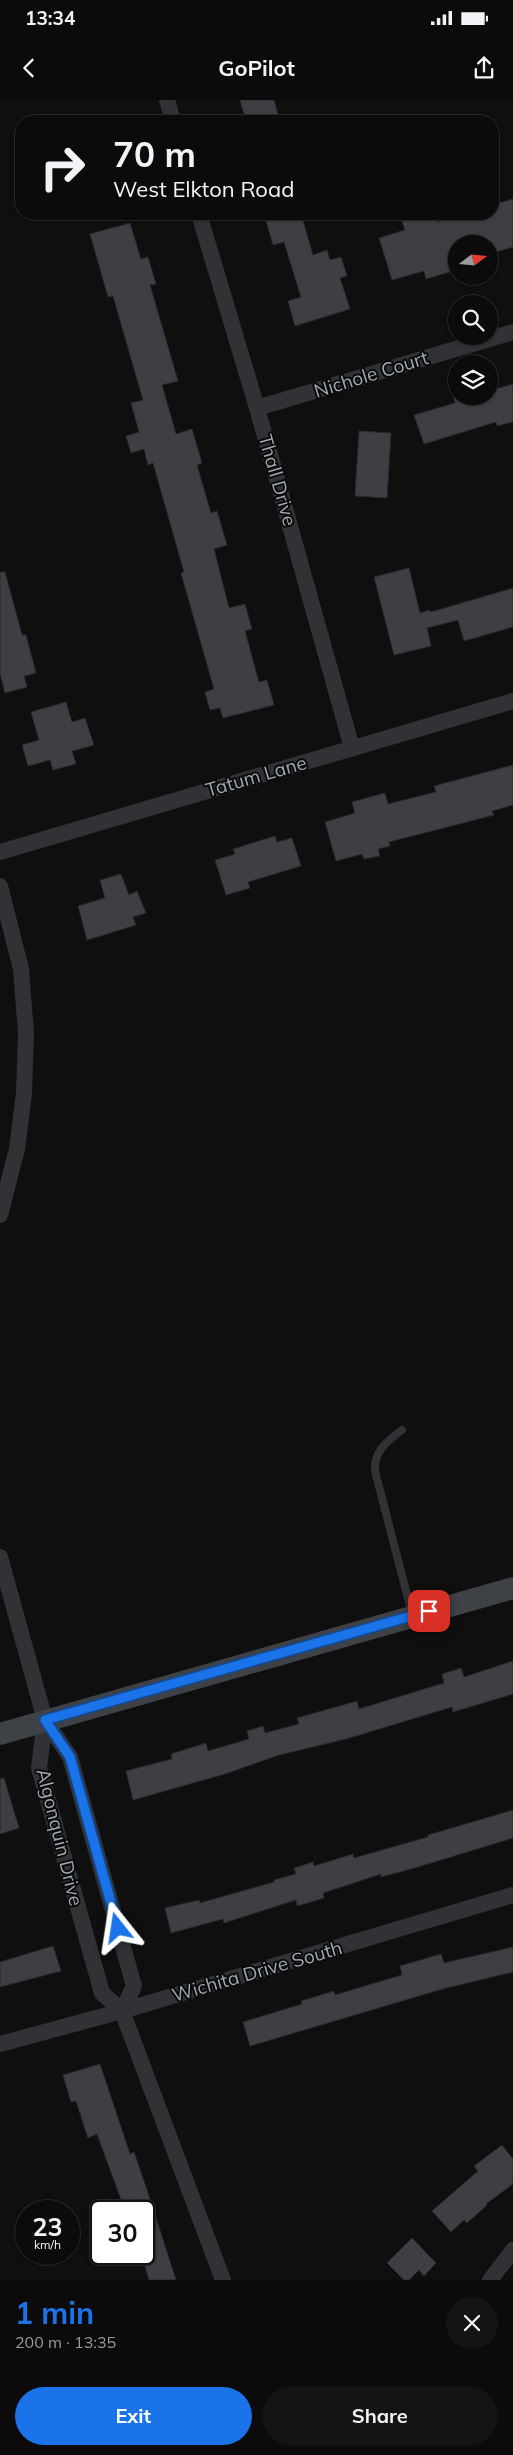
<!DOCTYPE html>
<html lang="en">
<head>
<meta charset="utf-8">
<style>
	:root { --surface:#0b0b0c; --page:#141415; --text:#f1f3f6; --muted:#9a9b9d; --line:#2b2b2d; --accent:#1a73e8 }
	body { margin:0; font-family:Mulish,sans-serif; background:var(--page); color:var(--text); height:100vh; display:flex; flex-direction:column; font-size:19px; white-space:nowrap }
	* { box-sizing:border-box; margin:0 }
	p { font-size:16px; color:var(--muted) }
	.icon { flex:none; width:28px; height:28px; fill:none; stroke:currentColor; stroke-width:2; stroke-linecap:round; stroke-linejoin:round }
	.map { position:relative; height:2180px; overflow:hidden }
	.panel { display:flex; flex-direction:column; background:var(--surface); flex:1 }
	.panel>* { flex:none }
	.banner { position:absolute; left:15px; top:15px; width:484px; height:105px; border-radius:20px; box-shadow:0 1px 4px #0004,0 0 0 1px var(--line); background:#0b0b0c; color:var(--text); overflow:hidden }
	.needle { width:32px; rotate:74deg }
	.fabs { position:absolute; left:448px; top:135px; display:grid; gap:10px }
	.fabs a { display:grid; place-items:center; width:50px; height:50px; border-radius:50%; background:var(--surface); box-shadow:0 1px 4px #0004,0 0 0 1px var(--line); font-size:25px }
	.speed { position:absolute; left:15px; top:2100px; display:flex; gap:10px; font-size:25px; font-weight:700; text-align:center }
	.speed>* { display:grid; place-content:center; width:65px; height:65px; border-radius:50%; background:var(--surface); box-shadow:0 1px 4px #0004,0 0 0 1px var(--line); line-height:1 }
	.speed small { font-size:12px; font-weight:400 }
	.speed .limit { border:2px solid #111; border-radius:8px; background:#fff; color:#111 }
	.pin { position:absolute; display:grid; place-items:center; width:42px; height:42px; color:#fff; margin:-21px; border-radius:10px; box-shadow:0 2px 8px #0006 }
	.me { position:absolute; width:55px; margin:-28px; rotate:345deg; stroke-linejoin:round; filter:drop-shadow(0 0 4px #0008) }
	.turn { display:flex; align-items:center; gap:18px; height:105px; padding:0 15px; font-size:22px }
	.turn .icon { width:65px; height:65px; stroke-width:2.5 }
	.turn b { display:block; font-size:35px; line-height:42px }
	.round { display:grid; place-items:center; flex:none; width:52px; height:52px; border-radius:26px; background:var(--page) }
	.summary { display:flex; align-items:center; justify-content:space-between; height:85px; padding:0 15px }
	h1 { font-size:30px; font-weight:700; line-height:38px; color:var(--accent) }
	.primary-button { display:flex; gap:10px; margin-top:auto; padding:10px 15px }
	.primary-button a { flex:1; height:58px; border-radius:30px; background:var(--accent); color:#fff; font-size:20px; font-weight:700; line-height:58px; text-align:center }
	.primary-button a+a { background:var(--page); color:var(--text) }
	.status { display:flex; justify-content:space-between; align-items:center; height:35px; padding:0 25px; background:var(--surface); direction:ltr }
	.status svg { height:14px; fill:currentColor }
	header { display:flex; justify-content:space-between; align-items:center; height:65px; padding:0 15px; background:var(--surface); font-size:22px; font-weight:700 }
	.map>svg:first-child { display:block }
	.building { fill:#3e3f44; stroke:#292a2d }
	.lines { fill:none; stroke-linecap:round; stroke-linejoin:round }
	.lane { stroke:#303236; stroke-width:8 }
	.street { stroke:#303236; stroke-width:16 }
	.secondary { stroke:#3e4146; stroke-width:22 }
	.route-casing { stroke:#114b97; stroke-width:12 }
	.route { stroke:#1a73e8; stroke-width:9 }
	.labels { text-anchor:middle; stroke-width:4; stroke-linejoin:round; paint-order:stroke }
	.street-label { font-size:19px; fill:#a0a8b2; stroke:#0a0a0b }
</style>
</head>
<body>
<div class="status"><b>13:34</b><svg viewBox="0 0 49 12"><path d="M0 12V9h3v3zM5 12V6h3v6zM10 12V3h3v9zM15 12V0h3v12zM26 1h20v11H26zM47 4h2v5h-2z"/></svg></div>
<header><svg class="icon" aria-label="back" viewBox="0 0 24 24"><path d="M15 5l-7 7 7 7"/></svg>GoPilot<svg class="icon" aria-label="share" viewBox="0 0 24 24"><path d="M12 15V3M7 8l5-5 5 5M5 13v7h14v-7"/></svg></header>
<div class="map">
<svg width="513" height="2180" viewBox="0 0 513 2180">
	<rect width="100%" height="100%" fill="#0f0f10"/>
	<path class="building" d="M 240,0 L 274,0 L 280,21 L 246,21 Z
		M 513,99 L 513,147 L 489,154 L 489,144 L 456,144 L 456,170 L 426,179 L 424,171 L 392,180 L 379,138 L 405,130 L 402,121 L 427,114 L 435,114 L 437,122 L 463,114 L 492,114 L 492,105 Z
		M 264,114 L 301,114 L 313,155 L 327,150 L 330,160 L 341,157 L 347,176 L 340,178 L 350,209 L 295,226 L 288,201 L 301,197 L 284,142 L 273,145 Z
		M 130,123 L 141,159 L 148,157 L 156,184 L 150,185 L 178,281 L 162,285 L 176,334 L 192,329 L 202,363 L 197,365 L 211,413 L 217,411 L 227,445 L 214,449 L 229,508 L 245,504 L 252,529 L 245,531 L 259,582 L 267,580 L 274,605 L 223,618 L 220,608 L 210,610 L 205,592 L 214,589 L 181,473 L 184,472 L 153,363 L 148,365 L 144,349 L 131,353 L 126,336 L 139,332 L 131,303 L 143,300 L 113,196 L 108,197 L 90,134 Z
		M 513,284 L 513,322 L 497,326 L 496,322 L 424,344 L 414,315 L 455,303 L 453,296 L 489,296 L 489,291 Z
		M 359,331 L 391,333 L 387,398 L 355,396 Z
		M 409,468 L 420,513 L 430,510 L 431,512 L 513,488 L 513,527 L 464,541 L 458,520 L 427,528 L 431,546 L 394,555 L 374,477 Z
		M 0,472 L 5,472 L 22,535 L 26,535 L 36,573 L 24,576 L 27,587 L 5,593 L 0,574 Z
		M 66,602 L 72,622 L 85,618 L 94,645 L 72,651 L 76,664 L 53,670 L 50,660 L 28,666 L 22,645 L 39,640 L 31,612 Z
		M 513,665 L 513,705 L 492,711 L 494,715 L 389,742 L 390,746 L 378,749 L 380,756 L 364,759 L 362,754 L 336,761 L 325,722 L 355,713 L 352,702 L 385,693 L 388,704 L 436,692 L 434,686 Z
		M 275,736 L 277,742 L 292,738 L 301,766 L 248,782 L 250,788 L 226,795 L 215,760 L 235,754 L 233,749 Z
		M 121,774 L 129,795 L 137,791 L 146,813 L 133,817 L 136,825 L 87,840 L 78,806 L 105,798 L 100,780 Z
		M 513,1561 L 513,1594 L 453,1612 L 452,1607 L 346,1639 L 279,1655 L 225,1674 L 133,1700 L 126,1671 L 172,1659 L 171,1654 L 206,1643 L 208,1651 L 249,1639 L 247,1631 L 263,1626 L 265,1633 L 299,1624 L 297,1618 L 357,1601 L 359,1609 L 444,1583 L 442,1574 L 461,1568 L 464,1577 Z
		M 4,1678 L 19,1728 L 0,1734 L 0,1679 Z
		M 513,1710 L 513,1738 L 418,1767 L 381,1777 L 381,1774 L 323,1793 L 324,1798 L 297,1806 L 296,1800 L 224,1823 L 223,1819 L 171,1833 L 165,1808 L 199,1800 L 200,1803 L 274,1782 L 274,1780 L 296,1774 L 294,1768 L 313,1762 L 314,1766 L 353,1754 L 354,1758 L 428,1737 L 428,1735 Z
		M 53,1846 L 61,1871 L 0,1887 L 0,1862 Z
		M 513,1847 L 513,1872 L 446,1888 L 250,1946 L 243,1922 L 302,1904 L 301,1901 L 334,1891 L 335,1895 L 402,1875 L 400,1866 L 441,1854 L 444,1863 Z
		M 100,1964 L 130,2054 L 134,2052 L 147,2090 L 176,2180 L 149,2180 L 141,2154 L 144,2154 L 144,2099 L 123,2105 L 97,2034 L 88,2038 L 76,2001 L 71,2002 L 63,1975 Z
		M 502,2045 L 513,2059 L 513,2084 L 486,2104 L 487,2105 L 467,2123 L 464,2120 L 451,2132 L 432,2111 L 478,2071 L 474,2066 Z
		M 412,2138 L 436,2163 L 424,2176 L 419,2170 L 409,2180 L 404,2180 L 387,2163 Z"/>
	<g class="lines">
		<path class="lane" d="M 402,1330 C 387,1342 374,1350 375,1371 L 412,1514"/>
		<path class="street" d="M 167,0 L 173,21
			M 199,114 L 257,308 L 352,648
			M 257,308 L 513,232
			M 0,752 L 513,601
			M 0,786 L 21,869 L 26,933 L 24,993 L 17,1049 L 0,1115
			M 0,1457 L 45,1620 L 70,1657 L 134,1886 L 122,1911
			M 45,1620 L 39,1668 L 102,1893 L 122,1911 L 223,2180
			M 0,1944 L 122,1911 L 513,1795
			M 490,2180 L 513,2150"/>
		<path class="secondary" d="M 0,1634 L 513,1488"/>
	</g>
	<g class="lines">
		<g class="route-casing">
			<path id="route" d="M 118,1828 L 70,1657 L 45,1620 L 429,1511"/>
		</g>
		<use href="#route" class="route"/>
	</g>
	<g class="labels">
		<g class="street-label">
			<text transform="translate(371 274) rotate(-17)" y="7">Nichole Court</text>
			<text transform="translate(278 380) rotate(74)" y="7">Thall Drive</text>
			<text transform="translate(256 676) rotate(-16)" y="7">Tatum Lane</text>
			<text transform="translate(60 1737) rotate(76)" y="7">Algonquin Drive</text>
			<text transform="translate(257 1871) rotate(-16)" y="7">Wichita Drive South</text>
		</g>
	</g>
</svg>
<div class="fabs">
<a><svg class="needle" viewBox="-14 -14 28 28"><path d="M0-13l5 13h-10z" fill="#e53935"/><path d="M0 13l5-13h-10z" fill="#9a9b9d"/></svg></a>
<a><svg class="icon" aria-label="search" viewBox="0 0 24 24"><circle cx="10" cy="10" r="6"/><path d="M15 15l6 6"/></svg></a>
<a><svg class="icon" aria-label="layers" viewBox="0 0 24 24"><path d="M12 4l9 5-9 5-9-5zM3 14l9 5 9-5"/></svg></a>
</div>
<div class="speed"><div>23<small>km/h</small></div><div class="limit">30</div></div>
<div class="pin" style="left:429px;top:1511px;background:#d93025"><svg class="icon" aria-label="arrive" viewBox="0 0 24 24"><path d="M6 21V4h12l-3 4 3 4H6"/></svg></div>
<svg class="me" style="left:118px;top:1828px" viewBox="-20 -20 40 40"><path d="M0-17L14 15 0 8-14 15z" fill="#1a73e8" stroke="#fff" stroke-width="4"/></svg>
<div class="banner">
<div class="turn"><svg class="icon" aria-label="right" viewBox="0 0 24 24"><path d="M7 20v-9h11M14 6l5 5-5 5"/></svg><div><b>70 m</b>West Elkton Road</div></div>
</div>
</div>
<section class="panel">
<div class="summary"><div><h1>1 min</h1><p>200 m · 13:35</p></div><a class="round"><svg class="icon" aria-label="close" viewBox="0 0 24 24"><path d="M6 6l12 12M18 6L6 18"/></svg></a></div>
<div class="primary-button"><a>Exit</a><a>Share</a></div>
</section>
</body>
</html>
